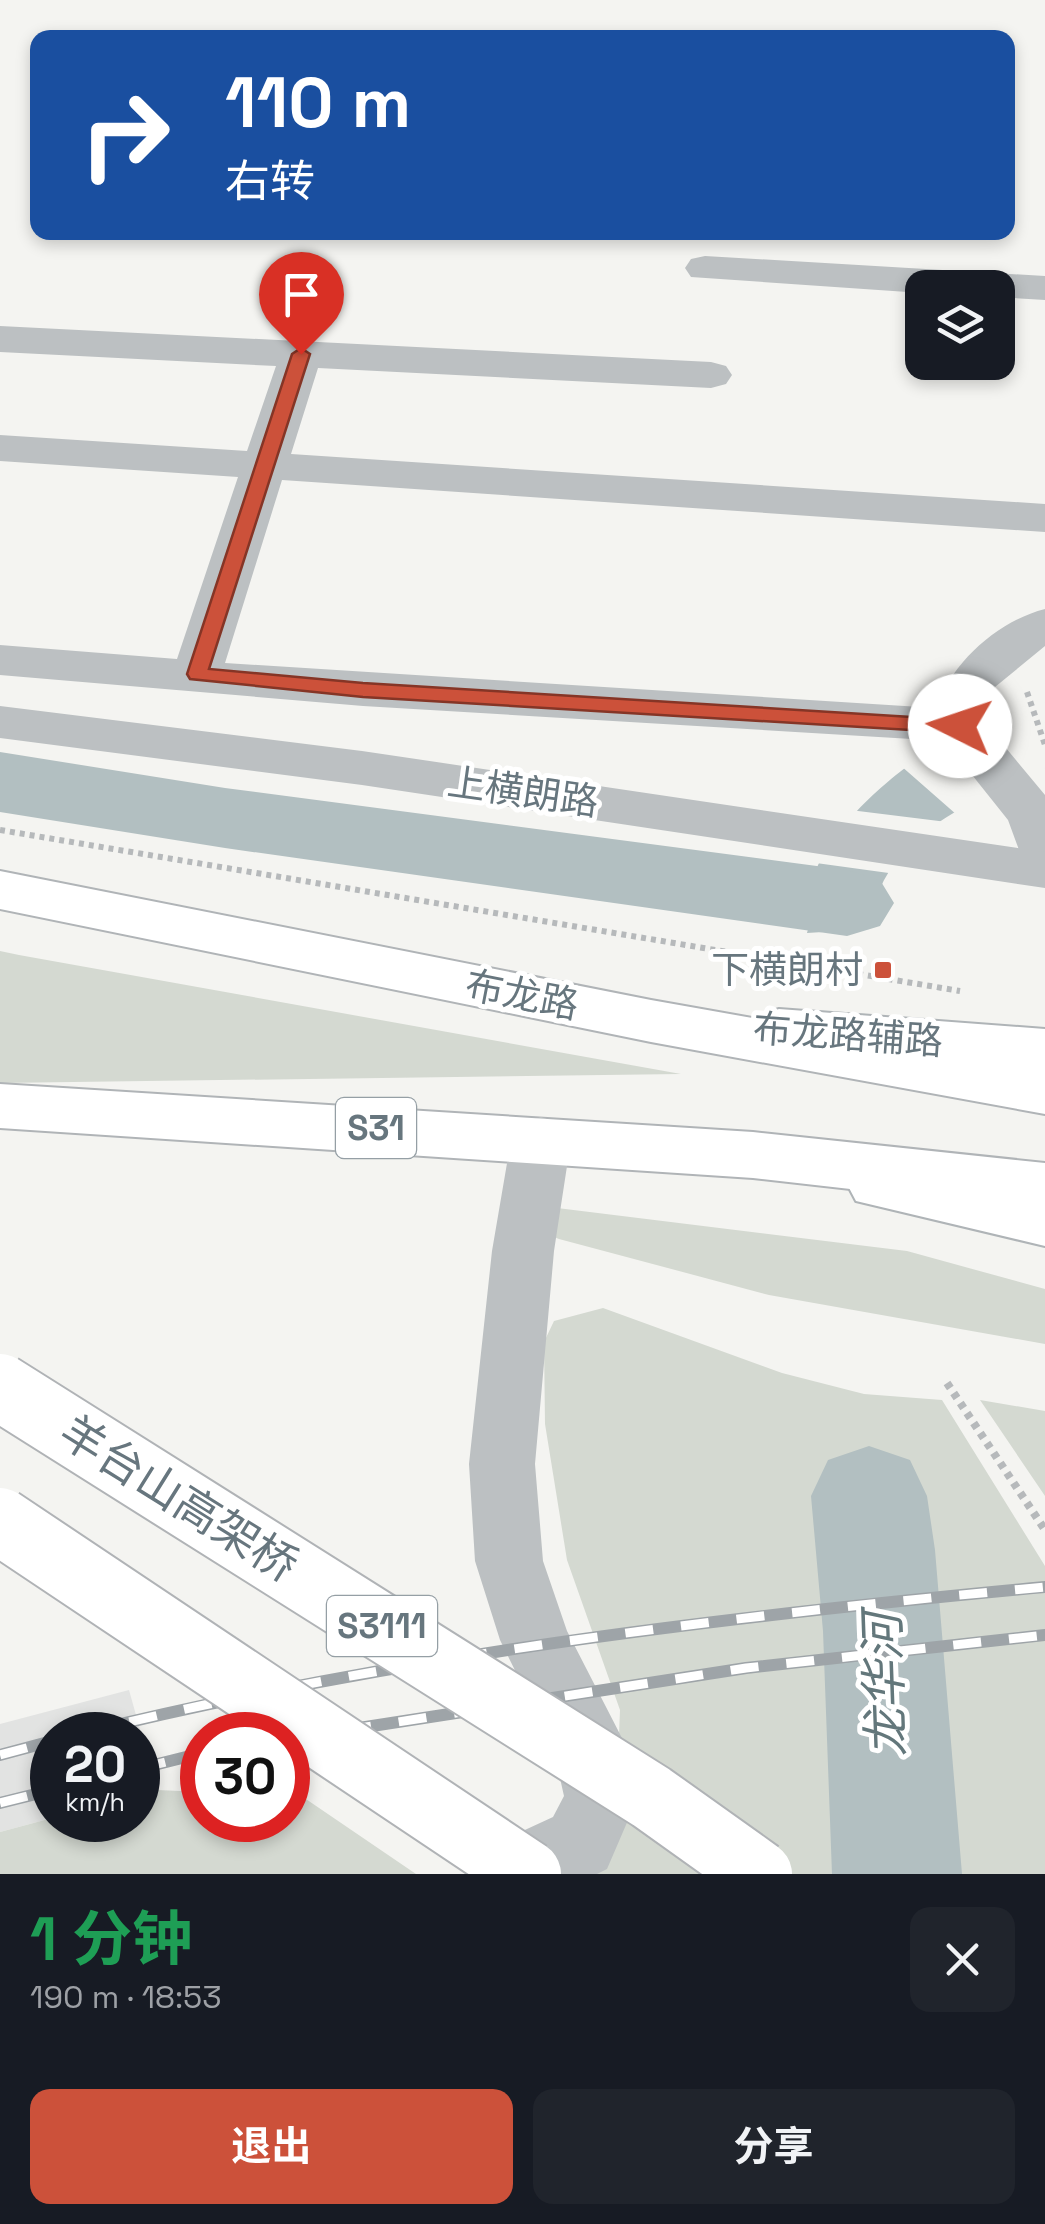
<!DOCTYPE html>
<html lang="zh">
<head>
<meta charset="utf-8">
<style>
	:root { --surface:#171b24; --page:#20242c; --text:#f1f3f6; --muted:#9ea1a6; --accent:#cc513a }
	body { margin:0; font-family:"Space Grotesk","Noto Sans SC",sans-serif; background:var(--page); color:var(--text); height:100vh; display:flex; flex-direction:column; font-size:38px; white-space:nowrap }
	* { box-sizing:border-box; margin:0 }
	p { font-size:32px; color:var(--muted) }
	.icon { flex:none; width:55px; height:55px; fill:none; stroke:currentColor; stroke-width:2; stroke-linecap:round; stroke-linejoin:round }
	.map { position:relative; height:1874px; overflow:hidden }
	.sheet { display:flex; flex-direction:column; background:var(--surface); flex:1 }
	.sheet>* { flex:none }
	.top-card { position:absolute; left:30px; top:30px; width:985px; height:210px; border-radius:20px; box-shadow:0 5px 15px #0003; background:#1a4fa0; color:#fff; overflow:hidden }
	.controls { position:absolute; left:905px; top:270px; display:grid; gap:20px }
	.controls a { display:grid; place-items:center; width:110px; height:110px; border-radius:20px; background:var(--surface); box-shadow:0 5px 15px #0003; font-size:50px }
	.speed { position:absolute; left:30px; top:1712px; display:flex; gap:20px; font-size:50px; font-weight:700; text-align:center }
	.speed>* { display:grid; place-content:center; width:130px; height:130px; border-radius:50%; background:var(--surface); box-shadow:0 5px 15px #0003; line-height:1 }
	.speed small { font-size:25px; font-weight:400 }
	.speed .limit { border:15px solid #d22; background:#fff; color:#111 }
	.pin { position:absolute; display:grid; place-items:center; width:85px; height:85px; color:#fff; margin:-102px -42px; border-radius:50% 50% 50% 0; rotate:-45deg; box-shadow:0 0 10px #0007 }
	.pin .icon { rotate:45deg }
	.me { position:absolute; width:110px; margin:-55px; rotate:274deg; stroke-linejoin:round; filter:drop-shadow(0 0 8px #0008) }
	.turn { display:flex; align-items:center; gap:35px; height:210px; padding:0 30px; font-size:45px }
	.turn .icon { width:130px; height:130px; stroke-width:2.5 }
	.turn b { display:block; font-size:70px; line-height:85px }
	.round { display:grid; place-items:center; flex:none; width:105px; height:105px; border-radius:20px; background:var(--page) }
	.headline { display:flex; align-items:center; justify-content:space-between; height:170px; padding:0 30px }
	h1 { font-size:60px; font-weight:700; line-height:75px; color:#1e9e55 }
	.action { display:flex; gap:20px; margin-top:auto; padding:20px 30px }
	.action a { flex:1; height:115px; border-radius:20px; background:var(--accent); color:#fff; font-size:40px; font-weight:700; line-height:115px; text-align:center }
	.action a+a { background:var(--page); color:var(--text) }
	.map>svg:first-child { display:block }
	.built { fill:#e2e3e2 }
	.green { fill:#d4d9d1 }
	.water { fill:#b2bfc1 }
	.pier { fill:#f4f4f1 }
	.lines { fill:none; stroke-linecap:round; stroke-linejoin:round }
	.river { fill:#b2bfc1; fill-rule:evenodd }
	.secondary-casing { stroke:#afb4b7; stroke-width:4 }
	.primary-casing { stroke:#b0b4b7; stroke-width:4 }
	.path-far1 { stroke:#b6b9bb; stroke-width:6; stroke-dasharray:5 5; stroke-linecap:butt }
	.path { stroke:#b6b9bb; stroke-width:8; stroke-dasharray:6 6; stroke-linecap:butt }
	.minor { fill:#bcc0c2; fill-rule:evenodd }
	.tertiary { fill:#bcc0c2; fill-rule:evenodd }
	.secondary { fill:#fff; fill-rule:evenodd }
	.primary { fill:#fff; fill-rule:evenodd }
	.rail-casing { stroke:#9ea4a8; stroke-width:12 }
	.rail { stroke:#fff; stroke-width:9; stroke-dasharray:28; stroke-linecap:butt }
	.trunk-bridge-casing { stroke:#b0b3b6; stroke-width:70; stroke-linecap:butt }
	.trunk-bridge { stroke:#fff; stroke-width:66 }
	.route { fill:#cc513a; stroke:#853526; stroke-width:2.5 }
	.poi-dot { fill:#cc513a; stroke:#fff; stroke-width:4 }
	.labels { text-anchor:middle; stroke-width:10; stroke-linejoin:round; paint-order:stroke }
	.shield { fill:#fff; stroke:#959fa5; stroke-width:2.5 }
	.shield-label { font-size:35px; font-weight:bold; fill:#67767e }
	.street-label { font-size:38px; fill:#67767e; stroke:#fff }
	.poi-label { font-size:38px; fill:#67767e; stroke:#fff; text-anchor:end }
	.near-street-label { font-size:45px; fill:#67767e; stroke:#fff }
	.near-water-label { font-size:48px; font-style:italic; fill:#63777b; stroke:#fff }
</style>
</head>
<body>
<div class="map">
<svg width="1045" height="1874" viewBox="0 0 1045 1874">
	<rect width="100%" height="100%" fill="#f4f4f1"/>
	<path class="built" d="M 129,1690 L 157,1790 L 138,1795 L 138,1735 L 52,1735 L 52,1818 L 0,1832 L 0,1724 Z"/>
	<path class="green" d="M 0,951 L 19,955 L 681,1074 L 0,1083 Z
		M 541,1206 L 907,1251 L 1045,1289 L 1045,1344 L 769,1295 L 559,1239 L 516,1222 Z
		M 603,1308 L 782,1373 L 864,1394 L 942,1400 L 1045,1566 L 1045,1874 L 583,1874 L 615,1832 L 620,1710 L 567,1560 L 545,1424 L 544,1342 L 554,1321 Z
		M 980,1400 L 1045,1411 L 1045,1496 Z
		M 157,1790 L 202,1792 L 202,1820 L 288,1820 L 288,1795 L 300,1795 L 416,1874 L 0,1874 L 0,1832 L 52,1818 L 138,1820 L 138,1795 Z"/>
	<path class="water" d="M 909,765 L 1045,768 C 985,797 907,824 879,891 C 874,902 873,917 870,929 L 807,933 C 814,910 809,906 812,886 C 818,842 875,790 909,765 Z"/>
	<path class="pier" d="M 1044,696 L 1045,774 L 957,815 L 900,765 Z
		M 850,810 L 947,822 L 911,853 L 896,874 L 816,863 L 825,843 Z"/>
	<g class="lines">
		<path class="river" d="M 0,752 L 225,788 L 847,870 L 880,880 L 894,903 L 880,926 L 847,936 L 225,848 L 0,812 Z
			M 869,1446 L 910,1460 L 927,1496 L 935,1550 L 962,1874 L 832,1874 L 823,1631 L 811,1496 L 828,1460 Z"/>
		<g class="secondary-casing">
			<path id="secondary" d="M 779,1009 L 1045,1029 L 1045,1071 L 779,1051 L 759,1045 L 750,1030 L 759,1015 Z
				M 877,1161 L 1045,1198 L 1045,1246 L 856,1201 L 847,1184 L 856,1167 Z"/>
		</g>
		<g class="primary-casing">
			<path id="primary" d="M 0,871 L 651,1000 L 1045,1070 L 1045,1114 L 651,1042 L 0,909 Z
				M 0,1084 L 753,1132 L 1045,1163 L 1045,1211 L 753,1178 L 0,1128 Z"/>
		</g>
		<path class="path-far1" d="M 1027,692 L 1045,745
			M 0,830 L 960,991"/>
		<path class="path" d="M 947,1383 L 1045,1530"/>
		<path class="minor" d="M 705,256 L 1045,276 L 1045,300 L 998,297 L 998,288 L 922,288 L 922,293 L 691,277 L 685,268 L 691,259 Z
			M 0,326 L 711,362 L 726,366 L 732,375 L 726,384 L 711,388 L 318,368 L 291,454 L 1045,504 L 1045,532 L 282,480 L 225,663 L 936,708 C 952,662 998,621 1045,609 L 1045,646 L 995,687 L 985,723 L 1045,795 L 1045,874 L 1026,869 L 1008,820 L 945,741 L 363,706 L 0,675 L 0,645 L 177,659 L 238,477 L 0,461 L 0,435 L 247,451 L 276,366 L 0,352 Z
			M 541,1117 L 562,1124 L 571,1140 L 554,1251 L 535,1464 L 543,1561 L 567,1631 L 624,1742 L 638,1797 L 607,1869 L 597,1874 L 475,1874 L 486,1848 L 553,1817 L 564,1796 L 553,1747 L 500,1640 L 475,1561 L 469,1464 L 492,1251 L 511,1140 L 520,1124 Z"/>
		<path class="tertiary" d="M 0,706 L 362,751 L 1045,852 L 1045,888 L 362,785 L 0,738 Z"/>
		<use href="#secondary" class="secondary"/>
		<use href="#primary" class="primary"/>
		<g class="rail-casing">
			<path id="rail" d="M 75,1735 C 392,1656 720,1617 1045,1587
				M 288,1739 L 746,1668 L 1045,1635
				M 0,1755 L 52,1741
				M 138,1769 L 202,1753
				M 0,1803 L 52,1790"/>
		</g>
		<use href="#rail" class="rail"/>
		<g class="trunk-bridge-casing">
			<path id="trunk-bridge" d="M 0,1387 L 651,1797 L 759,1874
				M 0,1521 L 528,1874"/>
		</g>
		<use href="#trunk-bridge" class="trunk-bridge"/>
	</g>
	<path class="route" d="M 301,348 L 310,354 L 209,669 L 363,683 L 960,720 L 970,726 L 960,733 L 363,697 L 190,679 L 187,674 L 292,354 Z"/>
	<rect class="poi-dot" x="873" y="960" width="20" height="20" rx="5"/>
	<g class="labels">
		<g class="shield">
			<rect x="336" y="1098" width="80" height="60" rx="8"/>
			<rect x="327" y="1596" width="110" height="60" rx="8"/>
		</g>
		<g class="shield-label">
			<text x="376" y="1140">S31</text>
			<text x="382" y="1638">S3111</text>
		</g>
		<g class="street-label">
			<text transform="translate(523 792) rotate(8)" y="13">上横朗路</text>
			<text transform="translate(522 995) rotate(11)" y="13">布龙路</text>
			<text transform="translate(848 1035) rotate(4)" y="13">布龙路辅路</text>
		</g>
		<g class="poi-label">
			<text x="863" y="983">下横朗村</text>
		</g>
		<g class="near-street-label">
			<text transform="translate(179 1498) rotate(32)" y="16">羊台山高架桥</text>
		</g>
		<g class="near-water-label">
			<text transform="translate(884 1685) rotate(-92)" y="17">龙华河</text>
		</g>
	</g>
</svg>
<div class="controls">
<a><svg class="icon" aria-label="layers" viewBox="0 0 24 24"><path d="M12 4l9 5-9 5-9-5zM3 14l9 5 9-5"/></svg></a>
</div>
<div class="speed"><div>20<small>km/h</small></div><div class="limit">30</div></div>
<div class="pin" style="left:301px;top:354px;background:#d93025"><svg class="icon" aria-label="arrive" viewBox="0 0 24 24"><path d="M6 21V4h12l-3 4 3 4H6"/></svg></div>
<svg class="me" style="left:960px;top:726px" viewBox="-20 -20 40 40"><circle r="19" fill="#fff"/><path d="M0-13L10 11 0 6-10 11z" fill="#cc513a"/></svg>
<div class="top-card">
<div class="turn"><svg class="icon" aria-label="right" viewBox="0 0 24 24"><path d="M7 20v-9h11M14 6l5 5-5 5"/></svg><div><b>110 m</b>右转</div></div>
</div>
</div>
<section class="sheet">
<div class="headline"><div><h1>1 分钟</h1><p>190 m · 18:53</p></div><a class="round"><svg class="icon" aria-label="close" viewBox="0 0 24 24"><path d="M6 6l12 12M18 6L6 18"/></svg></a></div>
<div class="action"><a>退出</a><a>分享</a></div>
</section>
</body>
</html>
